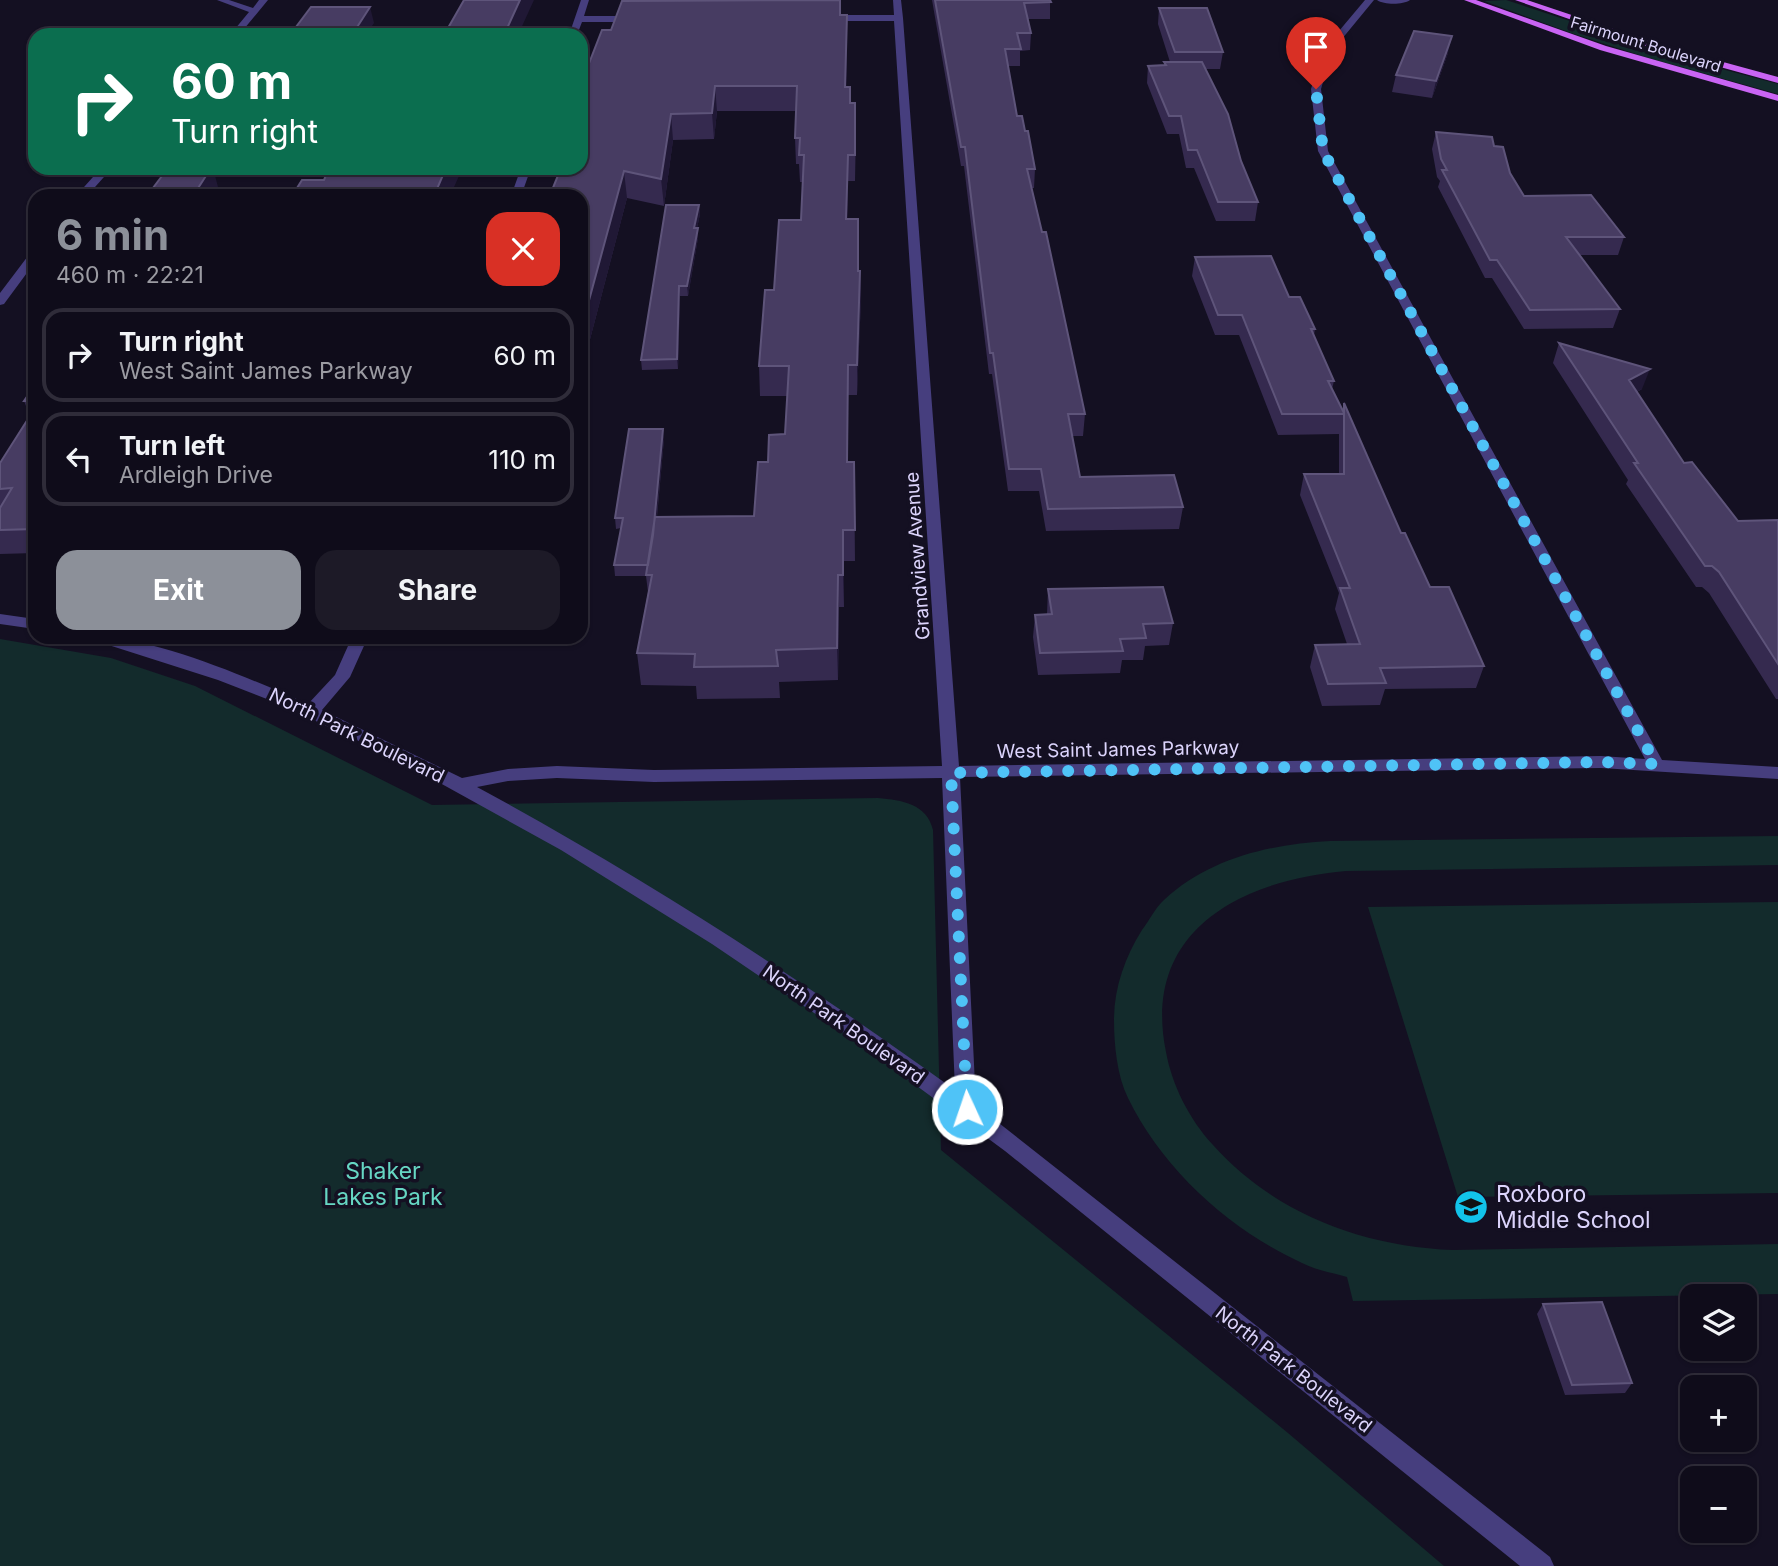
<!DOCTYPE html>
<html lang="en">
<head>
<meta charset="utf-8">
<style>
	:root { --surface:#0f0c1a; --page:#1d1a27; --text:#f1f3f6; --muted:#9b9ba2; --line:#2f2c39; --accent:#8c9099 }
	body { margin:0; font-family:Inter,sans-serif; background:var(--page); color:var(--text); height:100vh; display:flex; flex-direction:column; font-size:26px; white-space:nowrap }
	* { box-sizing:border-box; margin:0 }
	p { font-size:23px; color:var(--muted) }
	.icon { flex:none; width:38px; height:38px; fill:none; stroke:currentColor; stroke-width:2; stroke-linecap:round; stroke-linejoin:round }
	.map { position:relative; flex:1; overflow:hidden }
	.panel { position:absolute; left:28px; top:189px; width:560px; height:455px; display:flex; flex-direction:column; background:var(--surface); border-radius:21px; box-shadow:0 2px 5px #0004,0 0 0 2px var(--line) }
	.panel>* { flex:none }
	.guide { position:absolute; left:28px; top:28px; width:560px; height:147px; border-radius:21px; box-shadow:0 2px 5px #0004,0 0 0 2px var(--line); background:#0b6e4f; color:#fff; overflow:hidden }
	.fabs { position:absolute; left:1680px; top:1284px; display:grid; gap:14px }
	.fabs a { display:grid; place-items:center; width:77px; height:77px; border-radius:14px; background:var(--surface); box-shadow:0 2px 5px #0004,0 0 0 2px var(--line); font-size:35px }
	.pin { position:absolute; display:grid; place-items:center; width:60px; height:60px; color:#fff; margin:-72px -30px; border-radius:50% 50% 50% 0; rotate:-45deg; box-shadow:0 0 7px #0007 }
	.pin .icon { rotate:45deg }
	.me { position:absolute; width:77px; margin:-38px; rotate:357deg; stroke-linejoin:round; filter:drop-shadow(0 0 5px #0008) }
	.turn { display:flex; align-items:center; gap:24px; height:147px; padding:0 28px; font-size:32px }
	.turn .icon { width:91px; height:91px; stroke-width:2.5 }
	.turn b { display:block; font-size:49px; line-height:60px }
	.round { display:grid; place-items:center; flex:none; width:74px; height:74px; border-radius:21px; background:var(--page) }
	.headline { display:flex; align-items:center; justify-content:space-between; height:119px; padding:0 28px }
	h1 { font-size:42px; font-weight:700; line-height:52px; color:var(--accent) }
	.primary-button { display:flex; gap:14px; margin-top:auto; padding:14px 28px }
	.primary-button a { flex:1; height:80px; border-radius:21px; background:var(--accent); color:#fff; font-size:28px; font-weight:700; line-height:80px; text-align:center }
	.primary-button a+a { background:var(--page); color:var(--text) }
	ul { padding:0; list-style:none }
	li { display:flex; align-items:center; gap:21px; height:94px; margin:0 14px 10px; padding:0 14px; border:4px solid var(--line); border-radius:21px }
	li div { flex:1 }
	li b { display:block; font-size:26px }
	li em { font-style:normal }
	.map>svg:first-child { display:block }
	.green { fill:#132b2c }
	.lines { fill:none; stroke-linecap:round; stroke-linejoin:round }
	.minor { fill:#463e7e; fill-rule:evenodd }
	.major { fill:#c964f3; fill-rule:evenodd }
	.wall { fill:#352a4f }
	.shaded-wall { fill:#201835 }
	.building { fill:#473c62; stroke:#5e547a; stroke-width:2 }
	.route { stroke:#4fc3f7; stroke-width:12; stroke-dasharray:0 21.6 }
	.labels { text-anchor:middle; stroke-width:7; stroke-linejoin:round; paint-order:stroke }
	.far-street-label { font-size:16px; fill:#dcd4fc; stroke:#141022 }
	.street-label { font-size:19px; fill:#dcd4fc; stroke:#141022 }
	.near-park-label { font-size:23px; fill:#66d6c3; stroke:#141022 }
	.near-poi-label { font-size:23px; fill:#dcd4fc; stroke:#141022; text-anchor:start }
</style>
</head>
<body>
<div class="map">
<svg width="1778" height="1566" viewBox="0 0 1778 1566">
	<rect width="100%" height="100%" fill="#141022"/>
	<path class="green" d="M 1506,0 L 1699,63 L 1778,84 L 1778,94 L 1645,57 L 1571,33 L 1484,1 Z
		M 0,639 L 111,658 L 195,686 L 432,805 L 878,798 C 902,800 927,804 933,830 L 941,1150 L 1288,1433 L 1444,1566 L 0,1566 Z
		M 1778,836 L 1778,865 L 1346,871 C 1242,880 1141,930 1166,1052 C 1172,1085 1189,1119 1213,1145 C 1275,1214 1362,1246 1453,1250 L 1778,1244 L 1778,1294 L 1353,1301 L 1347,1277 C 1333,1273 1316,1270 1302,1263 C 1230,1230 1163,1170 1128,1098 C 1117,1076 1114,1044 1114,1020 C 1114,988 1125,957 1142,930 C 1149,921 1155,908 1164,900 C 1209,858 1271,844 1330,841 Z
		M 1778,902 L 1778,1193 L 1458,1197 L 1368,907 Z"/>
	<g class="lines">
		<path class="minor" d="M 217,0 L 229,0 L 253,8 L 259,0 L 268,0 L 239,35 L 230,35 L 249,12 Z
			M 581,0 L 589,0 L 584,16 L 638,16 L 642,19 L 638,22 L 582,22 L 577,35 L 569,35 Z
			M 893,0 L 901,0 L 903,18 L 959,766 L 1601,756 L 1645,759 L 1318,151 L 1311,89 L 1323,50 L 1365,0 L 1374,0 L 1332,51 L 1321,89 L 1328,151 L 1662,760 L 1778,767 L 1778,779 L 1601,768 L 960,777 L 976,1105 L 1550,1557 L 1554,1566 L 1520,1566 L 1005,1151 L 860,1044 L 712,944 L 561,850 L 393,757 L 277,703 L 218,680 L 96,641 L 94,637 C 156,637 251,679 308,704 L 335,675 L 352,637 L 368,637 L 350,677 L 322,710 L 462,778 L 508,769 L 557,766 L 654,770 L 942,766 L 894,21 L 824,21 L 820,18 L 824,15 L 894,15 ZM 557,778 L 654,782 L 942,778 L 955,1090 C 801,979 643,877 477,787 L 508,781 Z
			M 1377,0 L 1410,0 C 1403,5 1384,5 1377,0 Z
			M 101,168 L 112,168 L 87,196 L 76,196 Z
			M 521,168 L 531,168 L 521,196 L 511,196 Z
			M 35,251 L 35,262 L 4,304 L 0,305 L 0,293 L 31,252 Z
			M 0,614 L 35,619 L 35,629 L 0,624 Z"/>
		<path class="major" d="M 1464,0 L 1476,0 L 1606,46 L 1778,95 L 1778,101 L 1600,50 Z
			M 1515,0 L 1527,0 L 1661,45 L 1778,77 L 1778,83 L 1655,49 Z"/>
	</g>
	<path class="wall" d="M 625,0 L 841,0 L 841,15 L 847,39 L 846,87 L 856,129 L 855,181 L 848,181 L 847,219 L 858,219 L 858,271 L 860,271 L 861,299 L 857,395 L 848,395 L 848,462 L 854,462 L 855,561 L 844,561 L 844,607 L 839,607 L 838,680 L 779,682 L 780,698 L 697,699 L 696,686 L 641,685 L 637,653 L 648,592 L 646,576 L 615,576 L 614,565 L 621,528 L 616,529 L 615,518 L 664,439 L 657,517 L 754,516 L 768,462 L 785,434 L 787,396 L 760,396 L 759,366 L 774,290 L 801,220 L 803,182 L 800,182 L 799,164 L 796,164 L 795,138 L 796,111 L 717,111 L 714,139 L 673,140 L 664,206 L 627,198 L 582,370 L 581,370 L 581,196 L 551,196 L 561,168 L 581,168 L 611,30 Z
		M 932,0 L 1050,0 L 1050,19 L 1028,19 L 1031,33 L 1030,50 L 1020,51 L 1020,66 L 1008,66 L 1017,116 L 1025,131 L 1035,169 L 1034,188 L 1032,188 L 1085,414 L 1083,436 L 1072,436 L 1080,477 L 1183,507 L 1179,529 L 1046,531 L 1039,491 L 1008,491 L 992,374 L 989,374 L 964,166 L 961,166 Z
		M 1159,8 L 1223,52 L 1220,69 L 1205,69 L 1241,161 L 1258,202 L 1255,221 L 1216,221 L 1194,168 L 1186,168 L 1179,134 L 1167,134 L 1147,83 L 1148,66 L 1164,65 L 1164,62 L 1170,62 L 1158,24 Z
		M 1448,53 L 1432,98 L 1392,92 L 1396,75 Z
		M 1436,132 L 1494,146 L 1524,196 L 1624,237 L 1618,255 L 1579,255 L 1620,309 L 1613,328 L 1524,329 L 1492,278 L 1485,278 L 1438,187 L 1440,181 L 1437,177 L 1432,149 Z
		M 699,205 L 700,214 L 697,228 L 698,238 L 688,296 L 680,296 L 678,369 L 642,370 L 641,360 Z
		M 1195,257 L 1289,297 L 1315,329 L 1314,335 L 1334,381 L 1332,389 L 1342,411 L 1344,403 L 1401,533 L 1430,587 L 1484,666 L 1476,688 L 1385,689 L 1380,705 L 1322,706 L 1310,667 L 1315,645 L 1347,644 L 1335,609 L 1339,593 L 1300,495 L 1304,474 L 1339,474 L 1339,434 L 1278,435 L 1239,335 L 1215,335 L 1192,276 Z
		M 1559,343 L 1642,389 L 1637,392 L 1684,463 L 1738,521 L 1778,520 L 1778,699 L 1776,699 L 1709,593 L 1702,587 L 1696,587 L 1626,484 L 1628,480 L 1553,363 Z
		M 35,385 L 35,553 L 0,554 L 0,463 L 30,416 L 24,401 Z
		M 1048,589 L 1173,623 L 1169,645 L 1145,646 L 1143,660 L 1122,660 L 1120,673 L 1038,675 L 1033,637 L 1035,615 L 1047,614 Z
		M 1543,1304 L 1632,1383 L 1625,1393 L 1565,1395 L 1537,1314 Z"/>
	<path class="shaded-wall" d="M 520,0 L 534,0 L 518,35 L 504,35 Z
		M 370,7 L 374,23 L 366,35 L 352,35 Z
		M 847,15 L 847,39 L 846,112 L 845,87 Z
		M 149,28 L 151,35 L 143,35 Z
		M 1452,36 L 1448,53 L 1432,98 L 1436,81 Z
		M 715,86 L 717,111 L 714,139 L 712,113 Z
		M 671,114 L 673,140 L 664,206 L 661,179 Z
		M 848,155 L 848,181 L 847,247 L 846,219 Z
		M 211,168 L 213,168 L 218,187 L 212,196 L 193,196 Z
		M 446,168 L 459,168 L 458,172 L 459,176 L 450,196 L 434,196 Z
		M 624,171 L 627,198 L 582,370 L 581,360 L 581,330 Z
		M 699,205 L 700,214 L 695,238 L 694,228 Z
		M 698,228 L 698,238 L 688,296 L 687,286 Z
		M 860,271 L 861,299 L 857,395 L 857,365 Z
		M 679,286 L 680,296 L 678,369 L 677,359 Z
		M 1650,369 L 1642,389 L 1621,400 L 1629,380 Z
		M 663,429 L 664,439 L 651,576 L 650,565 Z
		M 843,530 L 844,561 L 844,607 L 843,575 Z
		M 838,575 L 839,607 L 838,680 L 837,648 Z"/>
	<path class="building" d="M 464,0 L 520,0 L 504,35 L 444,35 Z
		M 840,0 L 840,15 L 847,15 L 845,87 L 850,87 L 850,103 L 855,103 L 855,155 L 848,155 L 846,219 L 858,219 L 858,271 L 860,271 L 857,365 L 848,365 L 847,462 L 854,462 L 855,530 L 843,530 L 843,575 L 838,575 L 837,648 L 776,650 L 778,666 L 694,667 L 695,654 L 637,653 L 652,575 L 646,575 L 655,517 L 754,516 L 758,462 L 768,462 L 769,435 L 785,434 L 789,366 L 759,366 L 765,290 L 774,290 L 779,220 L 801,220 L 804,155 L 799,155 L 800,138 L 795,138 L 797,86 L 715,86 L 712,113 L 671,114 L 661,179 L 624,171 L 581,330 L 581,196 L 550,195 L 561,168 L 581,168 L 581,84 L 602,30 L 611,30 L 622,1 Z
		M 935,0 L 1050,0 L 1051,2 L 1024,3 L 1031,33 L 1017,33 L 1021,49 L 1005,49 L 1017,116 L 1022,116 L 1025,131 L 1028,131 L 1035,169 L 1027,169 L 1042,232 L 1046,232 L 1085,414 L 1068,414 L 1080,477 L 1174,475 L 1183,507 L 1048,509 L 1041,469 L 1009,469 L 993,353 L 990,353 L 965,147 L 961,147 Z
		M 311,7 L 370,7 L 352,35 L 290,35 Z
		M 1159,8 L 1207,8 L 1223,52 L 1175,52 Z
		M 100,28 L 149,28 L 143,35 L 93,35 Z
		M 1414,31 L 1452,36 L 1436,81 L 1396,75 Z
		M 1164,62 L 1202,62 L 1228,114 L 1241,161 L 1258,202 L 1218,202 L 1197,150 L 1188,150 L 1181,116 L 1169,116 L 1148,66 L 1166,65 Z
		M 1436,132 L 1492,137 L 1494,146 L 1503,147 L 1510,173 L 1524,196 L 1591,195 L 1624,237 L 1566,237 L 1620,309 L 1530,310 L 1497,260 L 1490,260 L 1442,170 L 1447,170 L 1441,159 Z
		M 168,168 L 211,168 L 193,196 L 147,196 Z
		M 329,168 L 446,168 L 434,196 L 292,196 L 302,180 L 324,180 Z
		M 666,205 L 699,205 L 694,228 L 698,228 L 687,286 L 679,286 L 677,359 L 641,360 Z
		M 1271,256 L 1289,297 L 1300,297 L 1315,329 L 1311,329 L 1334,381 L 1328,381 L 1344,413 L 1344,403 L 1401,533 L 1405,533 L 1430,587 L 1449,587 L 1484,666 L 1380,668 L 1386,683 L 1328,684 L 1315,645 L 1360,644 L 1340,588 L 1350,588 L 1304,474 L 1344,474 L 1344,414 L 1282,414 L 1242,315 L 1218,315 L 1195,257 Z
		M 1559,343 L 1650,369 L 1629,380 L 1684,463 L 1692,462 L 1738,521 L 1778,520 L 1778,664 L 1719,572 L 1712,566 L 1705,566 L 1634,463 L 1638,463 Z
		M 35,385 L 35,401 L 24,401 Z
		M 35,408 L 35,529 L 0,530 L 0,508 L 12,488 L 0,489 L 0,463 Z
		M 629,429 L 663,429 L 653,535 L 648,565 L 614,565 L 623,518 L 615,518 Z
		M 1163,587 L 1173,623 L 1143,624 L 1146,638 L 1120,639 L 1123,651 L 1040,653 L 1035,615 L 1052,614 L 1048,589 Z
		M 1602,1302 L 1632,1383 L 1572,1385 L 1543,1304 Z"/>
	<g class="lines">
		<path class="route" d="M 967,1109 L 951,773 L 1601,762 L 1656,764 L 1323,151 L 1316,89"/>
	</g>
	<defs>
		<g id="school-disc" transform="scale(1.75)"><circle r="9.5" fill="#12c3ea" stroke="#141022"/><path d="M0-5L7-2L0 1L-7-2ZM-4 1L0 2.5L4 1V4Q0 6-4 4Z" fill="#111"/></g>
	</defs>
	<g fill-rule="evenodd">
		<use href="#school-disc" x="1471" y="1207"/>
	</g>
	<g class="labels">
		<g class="far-street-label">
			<text transform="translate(1646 44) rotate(17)" y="6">Fairmount Boulevard</text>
		</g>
		<g class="street-label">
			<text transform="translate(917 556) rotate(-94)" y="7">Grandview Avenue</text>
			<text transform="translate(357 735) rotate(26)" y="7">North Park Boulevard</text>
			<text transform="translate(1118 749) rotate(-1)" y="7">West Saint James Parkway</text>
			<text transform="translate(844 1024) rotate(35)" y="7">North Park Boulevard</text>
			<text transform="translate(1294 1369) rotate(38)" y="7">North Park Boulevard</text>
		</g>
		<g class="near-park-label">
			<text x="383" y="1179">Shaker<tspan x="383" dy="26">Lakes Park</tspan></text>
		</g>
		<g class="near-poi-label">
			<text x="1496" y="1202">Roxboro<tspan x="1496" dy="26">Middle School</tspan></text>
		</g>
	</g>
</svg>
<div class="fabs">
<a><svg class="icon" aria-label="layers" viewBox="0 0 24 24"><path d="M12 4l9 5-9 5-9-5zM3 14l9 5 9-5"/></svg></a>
<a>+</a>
<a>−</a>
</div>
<div class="pin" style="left:1316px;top:89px;background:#d93025"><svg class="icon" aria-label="arrive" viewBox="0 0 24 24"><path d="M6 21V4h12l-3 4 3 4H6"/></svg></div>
<svg class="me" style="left:967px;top:1109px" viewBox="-20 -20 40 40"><circle r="17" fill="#4fc3f7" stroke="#fff" stroke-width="3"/><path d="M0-11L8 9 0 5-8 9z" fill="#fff"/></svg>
<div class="guide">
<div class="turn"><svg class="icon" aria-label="right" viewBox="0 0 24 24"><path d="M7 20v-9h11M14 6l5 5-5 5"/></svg><div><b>60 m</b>Turn right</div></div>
</div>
<section class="panel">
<div class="headline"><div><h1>6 min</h1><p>460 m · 22:21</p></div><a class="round" style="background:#d93025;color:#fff"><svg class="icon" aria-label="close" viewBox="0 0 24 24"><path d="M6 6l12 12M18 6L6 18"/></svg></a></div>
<ul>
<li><svg class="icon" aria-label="right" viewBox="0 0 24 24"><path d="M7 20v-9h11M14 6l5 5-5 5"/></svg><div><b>Turn right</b><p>West Saint James Parkway</p></div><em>60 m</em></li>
<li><svg class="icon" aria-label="left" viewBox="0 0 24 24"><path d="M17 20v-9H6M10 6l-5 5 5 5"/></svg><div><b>Turn left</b><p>Ardleigh Drive</p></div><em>110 m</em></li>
</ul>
<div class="primary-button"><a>Exit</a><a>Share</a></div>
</section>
</div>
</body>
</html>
